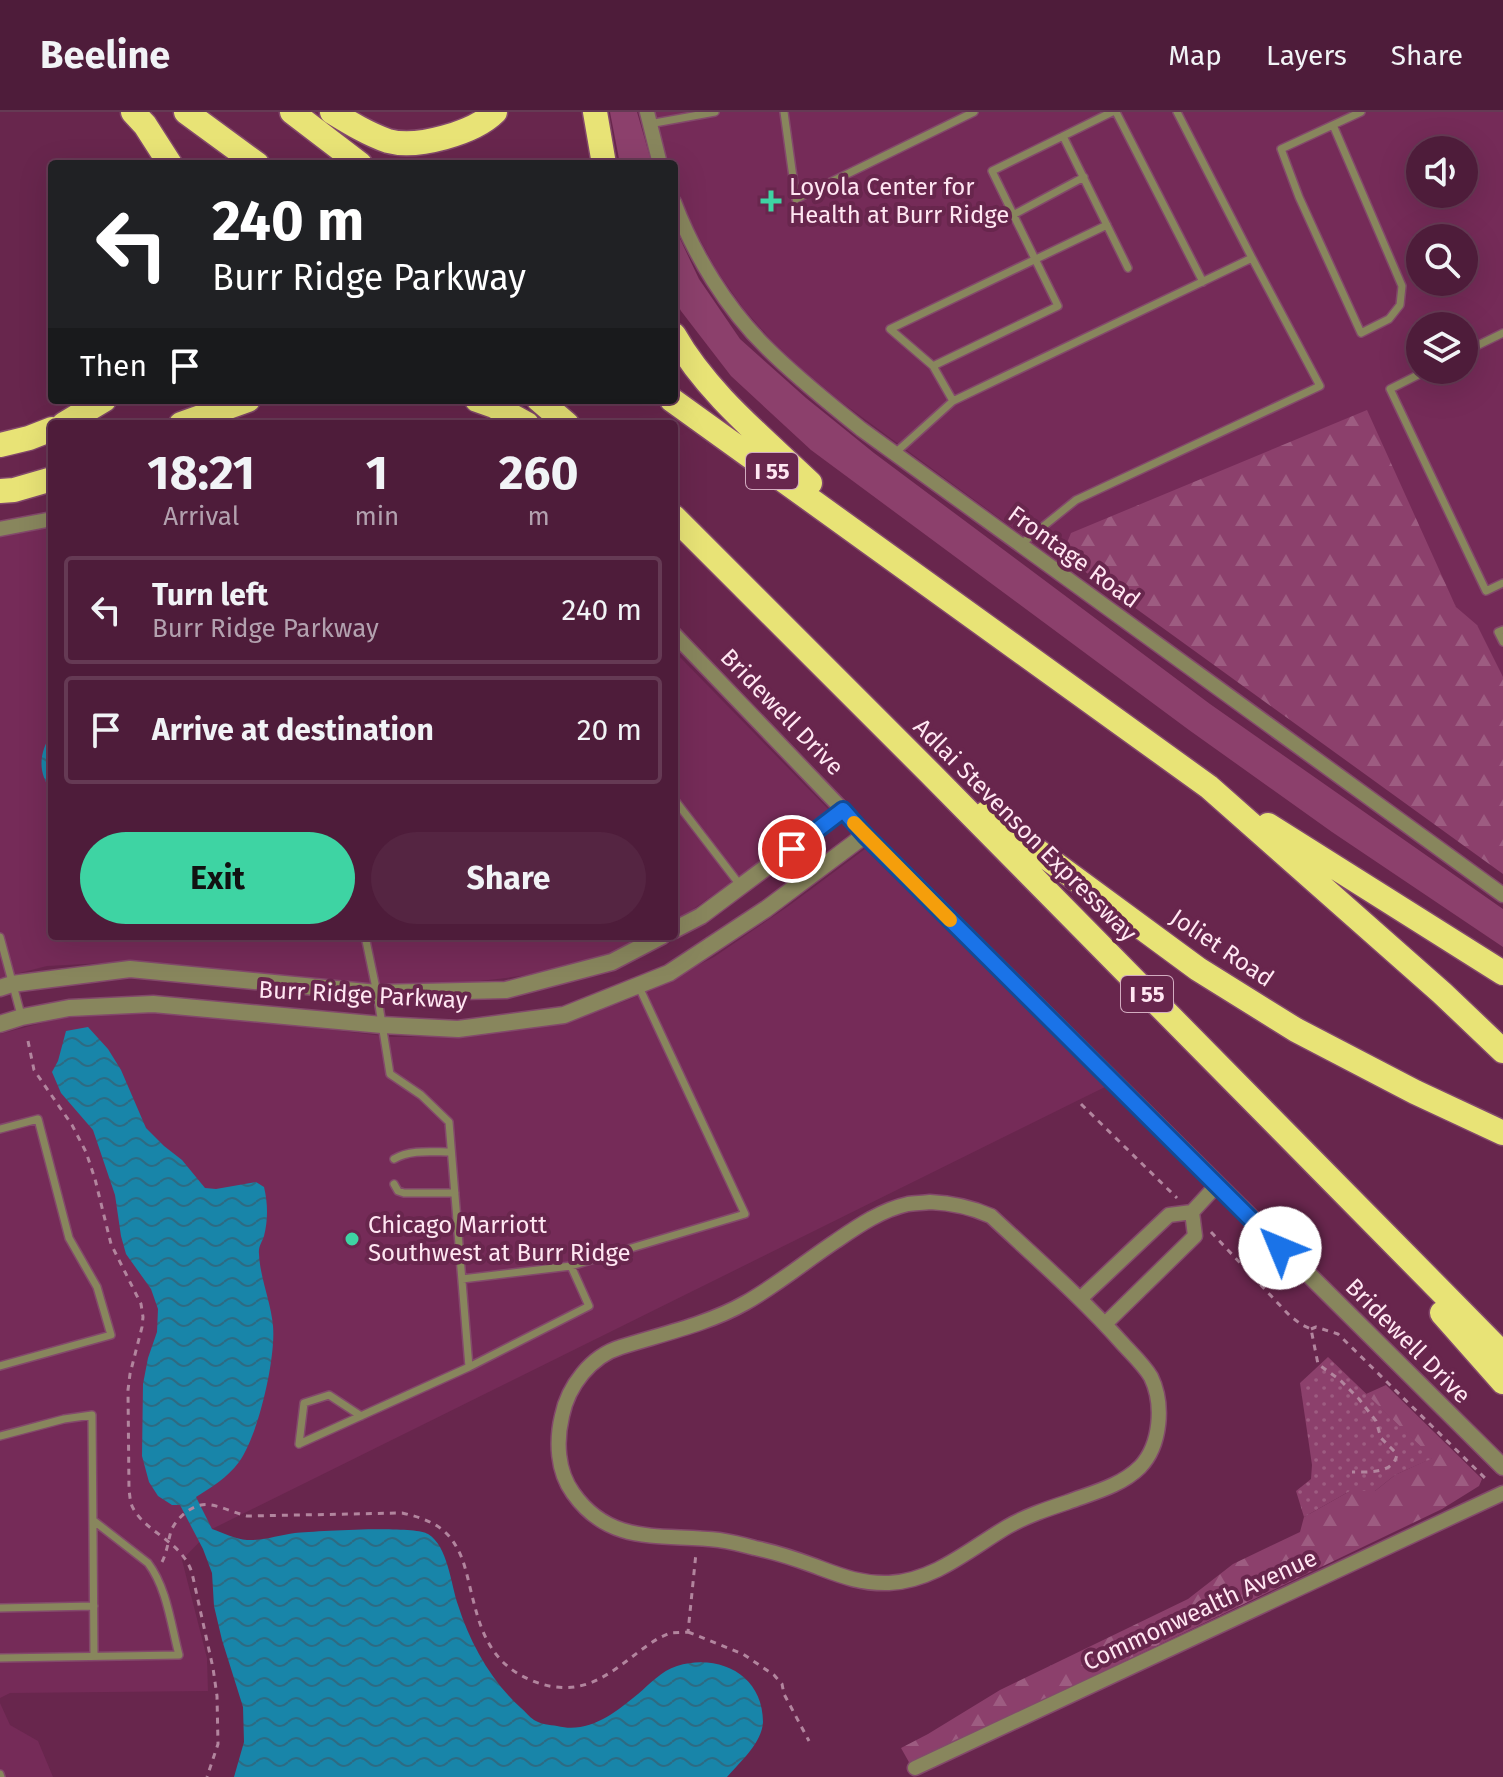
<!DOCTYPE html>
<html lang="en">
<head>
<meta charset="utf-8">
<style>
	:root { --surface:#4e1c3a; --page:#552542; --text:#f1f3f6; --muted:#b3a1af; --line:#653a54; --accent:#3ed4a3 }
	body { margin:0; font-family:"Fira Sans",sans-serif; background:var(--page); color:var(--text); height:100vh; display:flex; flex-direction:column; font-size:30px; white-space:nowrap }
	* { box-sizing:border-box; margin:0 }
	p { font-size:26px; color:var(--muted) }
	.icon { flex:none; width:44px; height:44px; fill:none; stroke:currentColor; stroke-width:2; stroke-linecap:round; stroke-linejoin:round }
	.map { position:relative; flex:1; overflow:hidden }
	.side { position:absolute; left:48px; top:308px; width:630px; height:520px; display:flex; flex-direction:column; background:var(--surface); border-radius:8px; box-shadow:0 8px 32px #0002,0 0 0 2px var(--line) }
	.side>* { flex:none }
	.guide { position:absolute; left:48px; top:48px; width:630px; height:244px; border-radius:8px; box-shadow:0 8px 32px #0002,0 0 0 2px var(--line); background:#202124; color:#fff; overflow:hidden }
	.controls { position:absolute; left:1406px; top:24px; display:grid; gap:16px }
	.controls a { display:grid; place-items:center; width:72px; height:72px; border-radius:50%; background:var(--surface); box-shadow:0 8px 32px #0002,0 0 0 2px var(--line); font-size:40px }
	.pin { position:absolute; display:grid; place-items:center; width:68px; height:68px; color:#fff; margin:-34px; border:4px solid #fff; border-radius:50%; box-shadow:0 2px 8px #0007 }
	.me { position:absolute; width:88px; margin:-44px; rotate:315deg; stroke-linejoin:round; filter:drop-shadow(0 0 6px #0008) }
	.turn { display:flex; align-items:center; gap:28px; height:168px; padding:0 32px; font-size:36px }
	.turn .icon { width:104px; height:104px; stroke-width:2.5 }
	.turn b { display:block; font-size:56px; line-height:68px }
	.then { display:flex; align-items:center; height:76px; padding:0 32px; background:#0003; gap:16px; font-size:30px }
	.eta { display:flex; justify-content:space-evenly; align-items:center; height:136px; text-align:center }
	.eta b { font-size:48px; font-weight:700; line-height:56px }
	.cta { display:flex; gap:16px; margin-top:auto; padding:16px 32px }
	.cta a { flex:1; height:92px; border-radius:48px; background:var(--accent); color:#111; font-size:32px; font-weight:700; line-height:92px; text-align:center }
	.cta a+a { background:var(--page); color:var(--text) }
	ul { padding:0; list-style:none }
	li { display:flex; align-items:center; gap:24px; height:108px; margin:0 16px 12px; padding:0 16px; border:4px solid var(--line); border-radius:8px }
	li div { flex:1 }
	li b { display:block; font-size:30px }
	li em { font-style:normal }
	header { display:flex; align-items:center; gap:48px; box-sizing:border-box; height:112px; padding:0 40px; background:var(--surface); border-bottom:2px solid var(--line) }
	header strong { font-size:38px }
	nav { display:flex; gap:44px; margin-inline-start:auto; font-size:28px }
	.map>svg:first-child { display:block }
	.built { fill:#752b58; fill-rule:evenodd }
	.grass { fill:#8c406c }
	.forest { fill:url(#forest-firs) }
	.park { fill:url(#park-dots) }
	.water { fill:url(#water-waves) }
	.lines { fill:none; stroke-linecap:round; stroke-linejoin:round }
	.service-casing { stroke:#83496b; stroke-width:10 }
	.minor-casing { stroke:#83496b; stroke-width:17 }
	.tertiary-casing { stroke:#83496b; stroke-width:19 }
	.motorway-casing { stroke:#83496b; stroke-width:27 }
	.path { stroke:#b2859e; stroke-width:3; stroke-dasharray:6 6; stroke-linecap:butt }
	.service { stroke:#88865d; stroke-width:7 }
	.minor { stroke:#88865d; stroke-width:14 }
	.tertiary { stroke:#88865d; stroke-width:16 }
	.motorway { stroke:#e8e376; stroke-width:24 }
	.route-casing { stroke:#114b97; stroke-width:20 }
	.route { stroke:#1a73e8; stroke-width:14 }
	.slow { stroke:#f59e0b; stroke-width:14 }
	.poi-dot { fill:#3ed4a3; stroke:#68264d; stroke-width:3 }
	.labels { text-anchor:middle; stroke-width:8; stroke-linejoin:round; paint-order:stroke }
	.shield { fill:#68264d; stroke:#d2acc0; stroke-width:2 }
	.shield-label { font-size:22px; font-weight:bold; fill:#ffe6f2 }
	.poi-label { font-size:24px; fill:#ffe6f2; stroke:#68264d; text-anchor:start }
	.street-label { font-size:24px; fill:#ffe6f2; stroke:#68264d }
</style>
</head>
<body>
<header>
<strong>Beeline</strong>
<nav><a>Map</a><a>Layers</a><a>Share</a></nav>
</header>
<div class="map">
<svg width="1503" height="1665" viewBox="0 0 1503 1665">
	<defs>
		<pattern id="forest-firs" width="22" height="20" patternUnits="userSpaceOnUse" patternTransform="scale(2)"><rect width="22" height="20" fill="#8c406c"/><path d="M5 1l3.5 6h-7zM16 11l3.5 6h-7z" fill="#9d5c81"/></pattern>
		<pattern id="park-dots" width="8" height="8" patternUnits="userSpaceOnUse" patternTransform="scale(2)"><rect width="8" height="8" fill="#8c406c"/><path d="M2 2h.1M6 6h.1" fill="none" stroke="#9d5c81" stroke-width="1.8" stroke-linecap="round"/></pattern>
		<pattern id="water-waves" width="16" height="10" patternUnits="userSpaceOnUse" patternTransform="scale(2)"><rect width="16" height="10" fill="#1885a9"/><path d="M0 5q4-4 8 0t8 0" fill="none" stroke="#2d6b83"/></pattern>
	</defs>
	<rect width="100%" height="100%" fill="#68264d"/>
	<path class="built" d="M 655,0 L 1503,0 L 1503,592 L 1362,301 L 1063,453 L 840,289 L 797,253 L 772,229 L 743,196 L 717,159 L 690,109 L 674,68 L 674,52 L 668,52 L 667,50 ZM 1420,38 L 1464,38 L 1464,82 L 1420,82 ZM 1420,126 L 1464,126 L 1464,170 L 1420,170 ZM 1420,214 L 1464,214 L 1464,258 L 1420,258 Z
		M 52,414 L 52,824 L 647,824 L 615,840 L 546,861 L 472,870 L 386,875 L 200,857 L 104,851 L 47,854 L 0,866 L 0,425 L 42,417 Z
		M 674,539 L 830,699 L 674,811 Z
		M 865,737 L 1105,975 L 212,1417 L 182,1448 L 207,1546 L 208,1579 L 10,1581 L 0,1586 L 0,922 L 56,907 L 125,900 L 190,901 L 392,925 L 475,924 L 565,911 L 631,887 L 714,845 L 787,795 Z
		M 0,1591 L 10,1613 L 38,1629 L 53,1665 L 0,1665 Z"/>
	<path class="grass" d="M 610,0 L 637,0 L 652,52 L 620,52 Z
		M 674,114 L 699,167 L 740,227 L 806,286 L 874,341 L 1210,592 L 1503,797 L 1503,835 L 1332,720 L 1189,618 L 811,338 L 731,264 L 681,199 L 674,186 Z"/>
	<path class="forest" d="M 1367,298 L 1456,495 L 1477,513 L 1503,565 L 1503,762 L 1062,443 L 1071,421 Z
		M 1386,1273 L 1482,1367 L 1479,1374 L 1442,1397 L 910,1652 L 901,1636 L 928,1622 L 1000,1578 L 1188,1487 L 1233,1452 L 1300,1420 L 1304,1405 L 1350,1379 L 1375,1379 L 1395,1363 L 1432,1346 L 1366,1282 Z"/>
	<path class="park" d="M 1328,1245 L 1433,1346 L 1395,1363 L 1375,1379 L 1350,1379 L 1304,1405 L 1296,1379 L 1311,1367 L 1312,1353 L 1300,1271 Z"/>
	<path class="water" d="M 52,621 L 52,679 C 37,661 39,640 52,621 Z
		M 88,915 L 108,937 L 121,958 L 146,1016 L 164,1034 L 182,1048 L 205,1076 L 216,1077 L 256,1070 L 264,1075 C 268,1092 268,1108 264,1124 C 262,1130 258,1135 259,1142 C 260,1166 271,1190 273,1214 C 276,1247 258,1324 239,1350 C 227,1366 212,1375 196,1385 L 212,1417 C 223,1421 236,1427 247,1428 C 262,1429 280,1423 295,1421 C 316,1419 414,1413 428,1422 C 448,1434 451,1473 458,1493 C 470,1531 491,1569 521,1596 C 525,1599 529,1605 534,1608 C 540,1612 550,1613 557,1614 C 589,1622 615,1601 638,1582 C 650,1572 661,1559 677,1554 C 719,1541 763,1563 763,1610 C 762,1631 740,1650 727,1665 L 234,1665 L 244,1630 L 243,1595 L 222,1528 L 214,1494 L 212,1461 L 203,1437 L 180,1393 L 172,1393 L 158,1384 L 149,1370 L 142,1344 L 143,1272 L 148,1246 L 157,1220 L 158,1197 L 151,1177 L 126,1142 L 121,1124 L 115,1083 L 93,1018 L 61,981 L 52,960 L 58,949 L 66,919 Z"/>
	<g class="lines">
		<g class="service-casing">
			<path id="service" d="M 784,0 L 796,87 L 974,0
				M 1116,0 L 1203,170
				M 649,12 L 715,0
				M 1333,13 L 1402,174 L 1400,193 L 1389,207 L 1361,221 L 1299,85 L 1281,37 L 1361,0
				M 1063,24 L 1128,156
				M 1013,103 L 1084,65
				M 1464,240 L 1503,221
				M 933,254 L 1058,194 L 992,59 L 1112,0
				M 1428,258 L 1390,277 L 1486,479 L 1503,471
				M 953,289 L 933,254 L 890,217 L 1107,113
				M 894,342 L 953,289 L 1252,146 L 1177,0
				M 1020,433 L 1076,388 L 1320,274 L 1252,146
				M 1503,518 L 1498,520 L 1503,530
				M 674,687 L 740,773
				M 365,824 L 377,881 L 390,962 L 421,983 L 449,1010 L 469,1255 L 589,1194 L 571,1154
				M 0,825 L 21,903
				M 0,1017 L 38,1007 L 69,1126 L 97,1175 L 111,1223 L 0,1254
				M 394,1047 C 410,1037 433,1040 451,1040
				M 394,1072 L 398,1079 L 404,1081 L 455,1081
				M 462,1167 L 571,1154 L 745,1102 L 639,875
				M 0,1324 L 64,1307 L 92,1303 L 94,1544
				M 299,1332 L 469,1255
				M 299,1332 L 304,1291 L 329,1283 L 361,1304
				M 0,1496 L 94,1494
				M 0,1546 L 179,1543 C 171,1513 167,1476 148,1451 L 94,1409
				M 0,1662 L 1,1665"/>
		</g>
		<g class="minor-casing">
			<path id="minor" d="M 647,0 L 660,52
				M 674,90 C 694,143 727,197 767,236 C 797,266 829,291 861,317 L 1503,783
				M 0,417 L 52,407
				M 674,522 L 843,698
				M 930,1090 C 952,1091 971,1095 991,1104 C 1036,1146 1082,1186 1123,1232 C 1132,1242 1144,1253 1151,1265 C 1164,1292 1161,1333 1140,1355 C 1121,1374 1092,1381 1068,1390 C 1047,1397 1026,1404 1007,1415 C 970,1437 934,1469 889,1471 C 859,1472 839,1463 812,1453 C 793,1446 774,1440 755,1436 C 744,1433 732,1430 719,1428 C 663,1421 611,1435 573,1381 C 557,1359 556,1329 562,1304 C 568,1274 591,1244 621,1235 C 662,1222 708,1212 745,1191 C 777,1173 806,1149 836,1129 C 858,1114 881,1098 908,1092 C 915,1091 923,1091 930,1090 Z
				M 1080,1187 L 1169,1103 L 1192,1100 L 1217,1073
				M 1105,1212 L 1195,1124 L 1192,1100
				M 915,1656 L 1503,1381"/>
		</g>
		<g class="tertiary-casing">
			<path id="tertiary" d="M 674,818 L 701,804 L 843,698 L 865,723 L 1503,1355
				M 0,876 L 12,872 L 130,857 L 377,881 L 506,878 L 612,850 L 662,824
				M 0,912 L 22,905 L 69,896 L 153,892 L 382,913 L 458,917 L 564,903 L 669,861 L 766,797 L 865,723"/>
		</g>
		<g class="motorway-casing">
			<path id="motorway" d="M 133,0 L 145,13 L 170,52
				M 186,0 L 257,52
				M 292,0 L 360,52
				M 332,0 C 350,11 368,22 388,29 C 417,37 474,21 495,0
				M 595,0 L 604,52
				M 674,223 C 707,281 762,325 810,371
				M 477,288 L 494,294 L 527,312
				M 539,288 L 567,312
				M 672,288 L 1209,675 L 1442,881 L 1503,939
				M 64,312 L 104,288
				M 181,312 L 248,288
				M 0,333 L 29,326 L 52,317
				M 0,379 L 14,378 L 52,367
				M 674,405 L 931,662 L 1503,1242
				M 986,701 L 1198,857 L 1296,918 L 1415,980 L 1503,1021
				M 1268,713 L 1503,861
				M 1442,1201 L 1503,1270"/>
		</g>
		<path class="path" d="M 28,929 L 34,958 L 72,1013 L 86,1040 L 95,1067 L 111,1132 L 141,1192 L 143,1205 L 142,1215 L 130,1262 L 128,1278 L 129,1378 C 130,1384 130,1391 133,1396 C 146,1421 182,1429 192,1461 L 213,1556 L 217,1584 L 218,1632 L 207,1665
			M 1081,992 L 1177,1086
			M 1211,1120 L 1290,1204 L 1302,1213 L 1311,1217 L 1318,1252 L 1340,1268 L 1359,1287 L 1376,1309 L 1381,1326 L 1397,1342 C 1394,1362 1368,1360 1352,1360
			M 1311,1217 L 1316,1215 L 1338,1222 L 1489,1370
			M 162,1450 C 167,1440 168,1430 171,1419 C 176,1406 195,1389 211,1393 C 223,1395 235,1401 247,1404 L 402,1401 C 425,1406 446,1414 457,1436 C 463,1446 466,1459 469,1471 C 479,1513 487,1551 533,1569 C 550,1576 569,1578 587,1572 C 614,1563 635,1540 659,1526 L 670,1521 L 688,1520 L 696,1441
			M 688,1520 L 743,1542 L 774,1563 L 782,1572 L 784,1582 L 809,1629"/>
		<use href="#service" class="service"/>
		<use href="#minor" class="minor"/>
		<use href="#tertiary" class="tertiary"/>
		<use href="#motorway" class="motorway"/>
	</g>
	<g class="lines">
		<g class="route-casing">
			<path id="route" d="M 792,737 L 843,698 L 865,723 L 1280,1136"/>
		</g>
		<use href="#route" class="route"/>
		<path class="slow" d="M 854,711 L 950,808"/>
	</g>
	<g class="poi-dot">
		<path d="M767 77h8v8h8v8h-8v8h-8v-8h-8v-8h8z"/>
		<circle cx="352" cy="1127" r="8"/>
	</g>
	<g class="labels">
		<g class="shield">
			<rect x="746" y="341" width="52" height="36" rx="6"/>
			<rect x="1121" y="864" width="52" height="36" rx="6"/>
		</g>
		<g class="shield-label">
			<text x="772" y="367">I 55</text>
			<text x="1147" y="890">I 55</text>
		</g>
		<g class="poi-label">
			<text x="789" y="83">Loyola Center for<tspan x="789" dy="28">Health at Burr Ridge</tspan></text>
			<text x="368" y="1121">Chicago Marriott<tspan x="368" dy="28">Southwest at Burr Ridge</tspan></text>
		</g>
		<g class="street-label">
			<text transform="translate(1074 445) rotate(36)" y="8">Frontage Road</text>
			<text transform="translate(782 600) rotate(46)" y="8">Bridewell Drive</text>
			<text transform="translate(1025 718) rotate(45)" y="8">Adlai Stevenson Expressway</text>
			<text transform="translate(1222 836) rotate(34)" y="8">Joliet Road</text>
			<text transform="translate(363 883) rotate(3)" y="8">Burr Ridge Parkway</text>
			<text transform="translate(1408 1229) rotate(45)" y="8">Bridewell Drive</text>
			<text transform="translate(1200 1498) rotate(-25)" y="8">Commonwealth Avenue</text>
		</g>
	</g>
</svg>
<div class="controls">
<a><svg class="icon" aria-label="sound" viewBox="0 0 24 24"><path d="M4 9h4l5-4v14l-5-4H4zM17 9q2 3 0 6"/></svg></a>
<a><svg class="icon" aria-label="search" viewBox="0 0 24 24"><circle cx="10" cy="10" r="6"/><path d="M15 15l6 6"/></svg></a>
<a><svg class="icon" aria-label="layers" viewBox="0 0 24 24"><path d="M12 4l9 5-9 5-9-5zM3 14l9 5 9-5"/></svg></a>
</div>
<div class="pin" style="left:792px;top:737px;background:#d93025"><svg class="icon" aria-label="arrive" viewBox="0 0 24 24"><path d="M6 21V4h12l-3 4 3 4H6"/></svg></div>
<svg class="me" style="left:1280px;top:1136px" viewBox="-20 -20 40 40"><circle r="19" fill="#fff"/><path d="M0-13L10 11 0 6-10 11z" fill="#1a73e8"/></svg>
<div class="guide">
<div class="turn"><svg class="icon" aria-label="left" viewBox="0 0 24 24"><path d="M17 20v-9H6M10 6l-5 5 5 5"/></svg><div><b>240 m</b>Burr Ridge Parkway</div></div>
<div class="then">Then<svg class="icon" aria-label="arrive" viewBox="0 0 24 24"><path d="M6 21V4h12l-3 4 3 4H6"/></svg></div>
</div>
<section class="side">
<div class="eta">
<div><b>18:21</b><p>Arrival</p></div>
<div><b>1</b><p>min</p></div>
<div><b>260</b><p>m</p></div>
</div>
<ul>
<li><svg class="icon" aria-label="left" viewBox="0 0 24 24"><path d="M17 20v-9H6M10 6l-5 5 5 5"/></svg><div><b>Turn left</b><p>Burr Ridge Parkway</p></div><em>240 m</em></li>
<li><svg class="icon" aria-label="arrive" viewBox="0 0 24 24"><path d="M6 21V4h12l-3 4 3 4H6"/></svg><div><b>Arrive at destination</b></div><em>20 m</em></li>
</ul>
<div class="cta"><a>Exit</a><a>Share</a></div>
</section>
</div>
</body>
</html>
